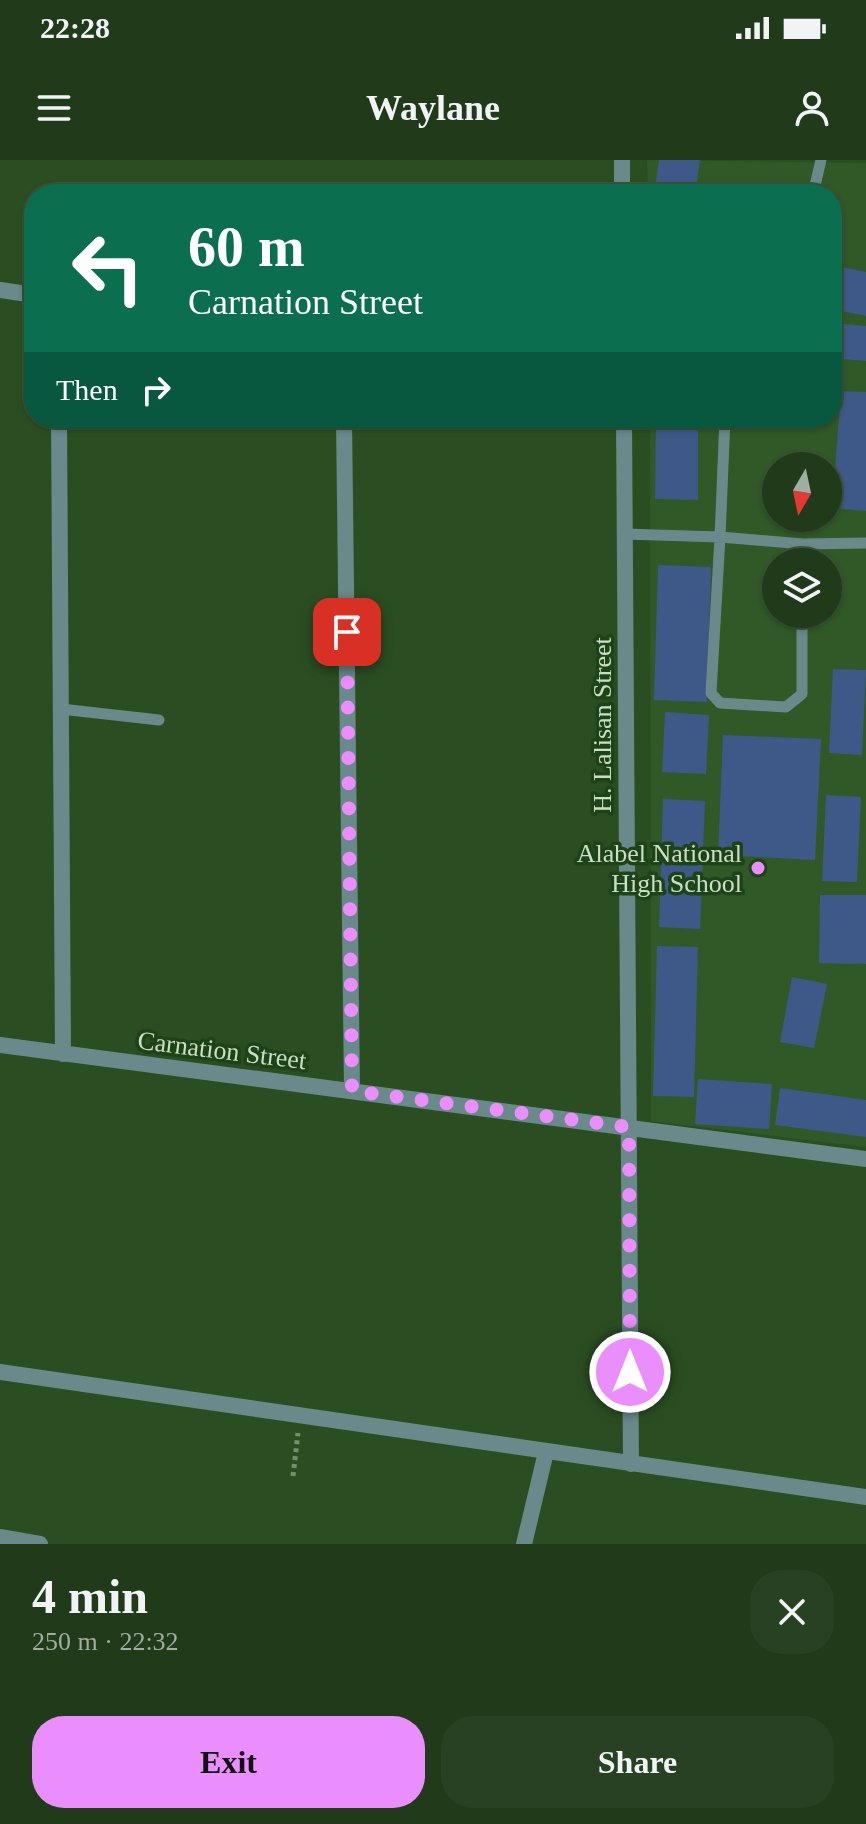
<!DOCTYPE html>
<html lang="en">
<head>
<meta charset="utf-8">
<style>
	:root { --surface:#203a1a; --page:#284123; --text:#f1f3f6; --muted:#a2ada2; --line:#3d5439; --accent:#ea8dfd }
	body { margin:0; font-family:Georgia,serif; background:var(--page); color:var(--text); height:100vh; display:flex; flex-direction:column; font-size:30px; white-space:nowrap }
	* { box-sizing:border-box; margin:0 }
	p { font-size:26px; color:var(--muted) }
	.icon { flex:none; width:44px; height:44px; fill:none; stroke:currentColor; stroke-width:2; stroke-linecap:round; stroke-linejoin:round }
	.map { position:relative; height:1384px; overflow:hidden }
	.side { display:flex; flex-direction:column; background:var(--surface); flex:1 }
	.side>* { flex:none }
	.guide { position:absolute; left:24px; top:24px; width:818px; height:244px; border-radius:32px; box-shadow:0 2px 6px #0004,0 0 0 2px var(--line); background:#0b6e4f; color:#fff; overflow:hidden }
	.needle { width:52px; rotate:189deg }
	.buttons { position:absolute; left:762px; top:292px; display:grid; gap:16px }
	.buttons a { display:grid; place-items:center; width:80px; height:80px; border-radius:50%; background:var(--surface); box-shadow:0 2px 6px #0004,0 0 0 2px var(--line); font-size:40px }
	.pin { position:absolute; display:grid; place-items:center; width:68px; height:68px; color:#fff; margin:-34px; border-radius:16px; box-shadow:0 4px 12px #0006 }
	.me { position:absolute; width:88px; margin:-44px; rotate:0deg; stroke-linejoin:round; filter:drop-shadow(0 0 6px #0008) }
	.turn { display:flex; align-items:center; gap:28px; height:168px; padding:0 32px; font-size:36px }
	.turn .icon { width:104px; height:104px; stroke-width:2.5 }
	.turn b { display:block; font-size:56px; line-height:68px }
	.then { display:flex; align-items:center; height:76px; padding:0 32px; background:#0003; gap:16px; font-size:30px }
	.round { display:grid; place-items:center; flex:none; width:84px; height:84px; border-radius:32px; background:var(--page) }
	.headline { display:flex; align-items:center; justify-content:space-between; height:136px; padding:0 32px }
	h1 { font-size:48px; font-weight:800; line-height:60px }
	.action { display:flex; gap:16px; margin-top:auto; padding:16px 32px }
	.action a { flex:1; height:92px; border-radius:32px; background:var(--accent); color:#111; font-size:32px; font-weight:800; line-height:92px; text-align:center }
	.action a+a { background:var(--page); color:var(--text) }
	.status { display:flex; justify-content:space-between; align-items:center; height:56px; padding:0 40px; background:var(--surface); direction:ltr }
	.status svg { height:22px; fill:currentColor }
	header { display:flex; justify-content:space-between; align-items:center; height:104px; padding:0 32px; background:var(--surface); font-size:36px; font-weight:800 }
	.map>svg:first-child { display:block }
	.built { fill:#305927; fill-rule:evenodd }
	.building { fill:#3e5987 }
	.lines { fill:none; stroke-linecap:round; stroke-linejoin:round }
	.path { stroke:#74916e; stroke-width:5; stroke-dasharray:4 4; stroke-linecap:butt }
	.lane { stroke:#69898b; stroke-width:11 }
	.street { stroke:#69898b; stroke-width:16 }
	.route { stroke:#ea8dfd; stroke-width:14; stroke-dasharray:0 25.2 }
	.poi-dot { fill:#ea8dfd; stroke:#1f4318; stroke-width:3 }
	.labels { text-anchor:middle; stroke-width:7; stroke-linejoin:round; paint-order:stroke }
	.street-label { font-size:26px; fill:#c9dec5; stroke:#1f4318 }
	.poi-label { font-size:26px; fill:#c9dec5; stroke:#1f4318; text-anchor:end }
</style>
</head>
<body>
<div class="status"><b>22:28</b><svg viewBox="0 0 49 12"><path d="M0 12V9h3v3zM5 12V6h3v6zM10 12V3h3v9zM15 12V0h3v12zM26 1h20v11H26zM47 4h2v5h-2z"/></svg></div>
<header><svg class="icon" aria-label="menu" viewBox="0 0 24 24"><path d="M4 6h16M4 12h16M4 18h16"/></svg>Waylane<svg class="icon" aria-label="person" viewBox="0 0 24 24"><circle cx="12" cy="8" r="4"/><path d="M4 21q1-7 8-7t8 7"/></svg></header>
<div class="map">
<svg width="866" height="1384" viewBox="0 0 866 1384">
	<rect width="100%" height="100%" fill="#2a4e22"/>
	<path class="built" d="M 647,0 L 866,3 L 866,987 L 651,961 L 650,258 L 832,258 L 832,34 L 648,34 ZM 776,306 L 828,306 L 828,358 L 776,358 ZM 776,402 L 828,402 L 828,454 L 776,454 Z"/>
	<path class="building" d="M 659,0 L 700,0 L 695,34 L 654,34 Z
		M 832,105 L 866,112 L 866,156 L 832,149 Z
		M 832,163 L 866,166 L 866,201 L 832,198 Z
		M 841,231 L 866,232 L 866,351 L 832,348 Z
		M 656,258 L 698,258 L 698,340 L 655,339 Z
		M 658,405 L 711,407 L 707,542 L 654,540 Z
		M 833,509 L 866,510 L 862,595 L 829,593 Z
		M 665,552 L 709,555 L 706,614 L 662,612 Z
		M 723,575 L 821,579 L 815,700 L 718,695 Z
		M 826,635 L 861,637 L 857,722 L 822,721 Z
		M 663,639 L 705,641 L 700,769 L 659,767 Z
		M 820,735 L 866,735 L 866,804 L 819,803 Z
		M 657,786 L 698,787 L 694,937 L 653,936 Z
		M 792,817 L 827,824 L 814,888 L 780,882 Z
		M 698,919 L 772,924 L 769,969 L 695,964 Z
		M 780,928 L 866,940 L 866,977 L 775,965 Z"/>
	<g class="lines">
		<path class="path" d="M 293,1316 L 298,1273"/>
		<path class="lane" d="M 813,34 L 821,0
			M 624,374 L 720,377 L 725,258
			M 803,402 L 803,384
			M 802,454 L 802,534 L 786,547 L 720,543 L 711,533 L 720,377 L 803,384 L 866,383
			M 61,549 L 159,560"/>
		<path class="street" d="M 622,0 L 622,34
			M 0,130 L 34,135
			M 59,258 L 63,894
			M 344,258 L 352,931
			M 624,258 L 631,1304
			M 0,885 L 866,999
			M 0,1212 L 866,1337
			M 0,1377 L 40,1384
			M 524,1384 L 546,1292"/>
	</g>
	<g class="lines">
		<path class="route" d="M 347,472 L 352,931 L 629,967 L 630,1212"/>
	</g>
	<circle class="poi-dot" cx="758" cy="708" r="8"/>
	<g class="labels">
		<g class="street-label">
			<text transform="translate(602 565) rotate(-90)" y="9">H. Lalisan Street</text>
			<text transform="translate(222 890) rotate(7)" y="9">Carnation Street</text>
		</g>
		<g class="poi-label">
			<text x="742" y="702">Alabel National<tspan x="742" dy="30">High School</tspan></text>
		</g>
	</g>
</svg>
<div class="buttons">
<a><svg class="needle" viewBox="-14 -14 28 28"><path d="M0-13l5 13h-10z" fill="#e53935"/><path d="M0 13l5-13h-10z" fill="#a2ada2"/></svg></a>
<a><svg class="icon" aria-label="layers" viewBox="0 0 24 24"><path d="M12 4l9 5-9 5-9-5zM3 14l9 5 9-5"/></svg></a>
</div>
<div class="pin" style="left:347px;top:472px;background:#d93025"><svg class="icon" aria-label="arrive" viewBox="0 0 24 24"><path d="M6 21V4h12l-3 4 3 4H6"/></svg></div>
<svg class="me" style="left:630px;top:1212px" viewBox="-20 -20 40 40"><circle r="17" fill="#ea8dfd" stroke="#fff" stroke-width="3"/><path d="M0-11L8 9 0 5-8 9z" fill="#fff"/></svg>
<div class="guide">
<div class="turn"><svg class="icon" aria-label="left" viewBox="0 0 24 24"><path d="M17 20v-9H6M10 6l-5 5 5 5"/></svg><div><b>60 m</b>Carnation Street</div></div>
<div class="then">Then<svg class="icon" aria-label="right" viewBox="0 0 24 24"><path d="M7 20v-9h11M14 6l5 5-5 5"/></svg></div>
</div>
</div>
<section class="side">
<div class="headline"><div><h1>4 min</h1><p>250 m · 22:32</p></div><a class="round"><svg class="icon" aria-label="close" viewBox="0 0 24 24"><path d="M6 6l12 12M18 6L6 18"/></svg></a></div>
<div class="action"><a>Exit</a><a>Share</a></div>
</section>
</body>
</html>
